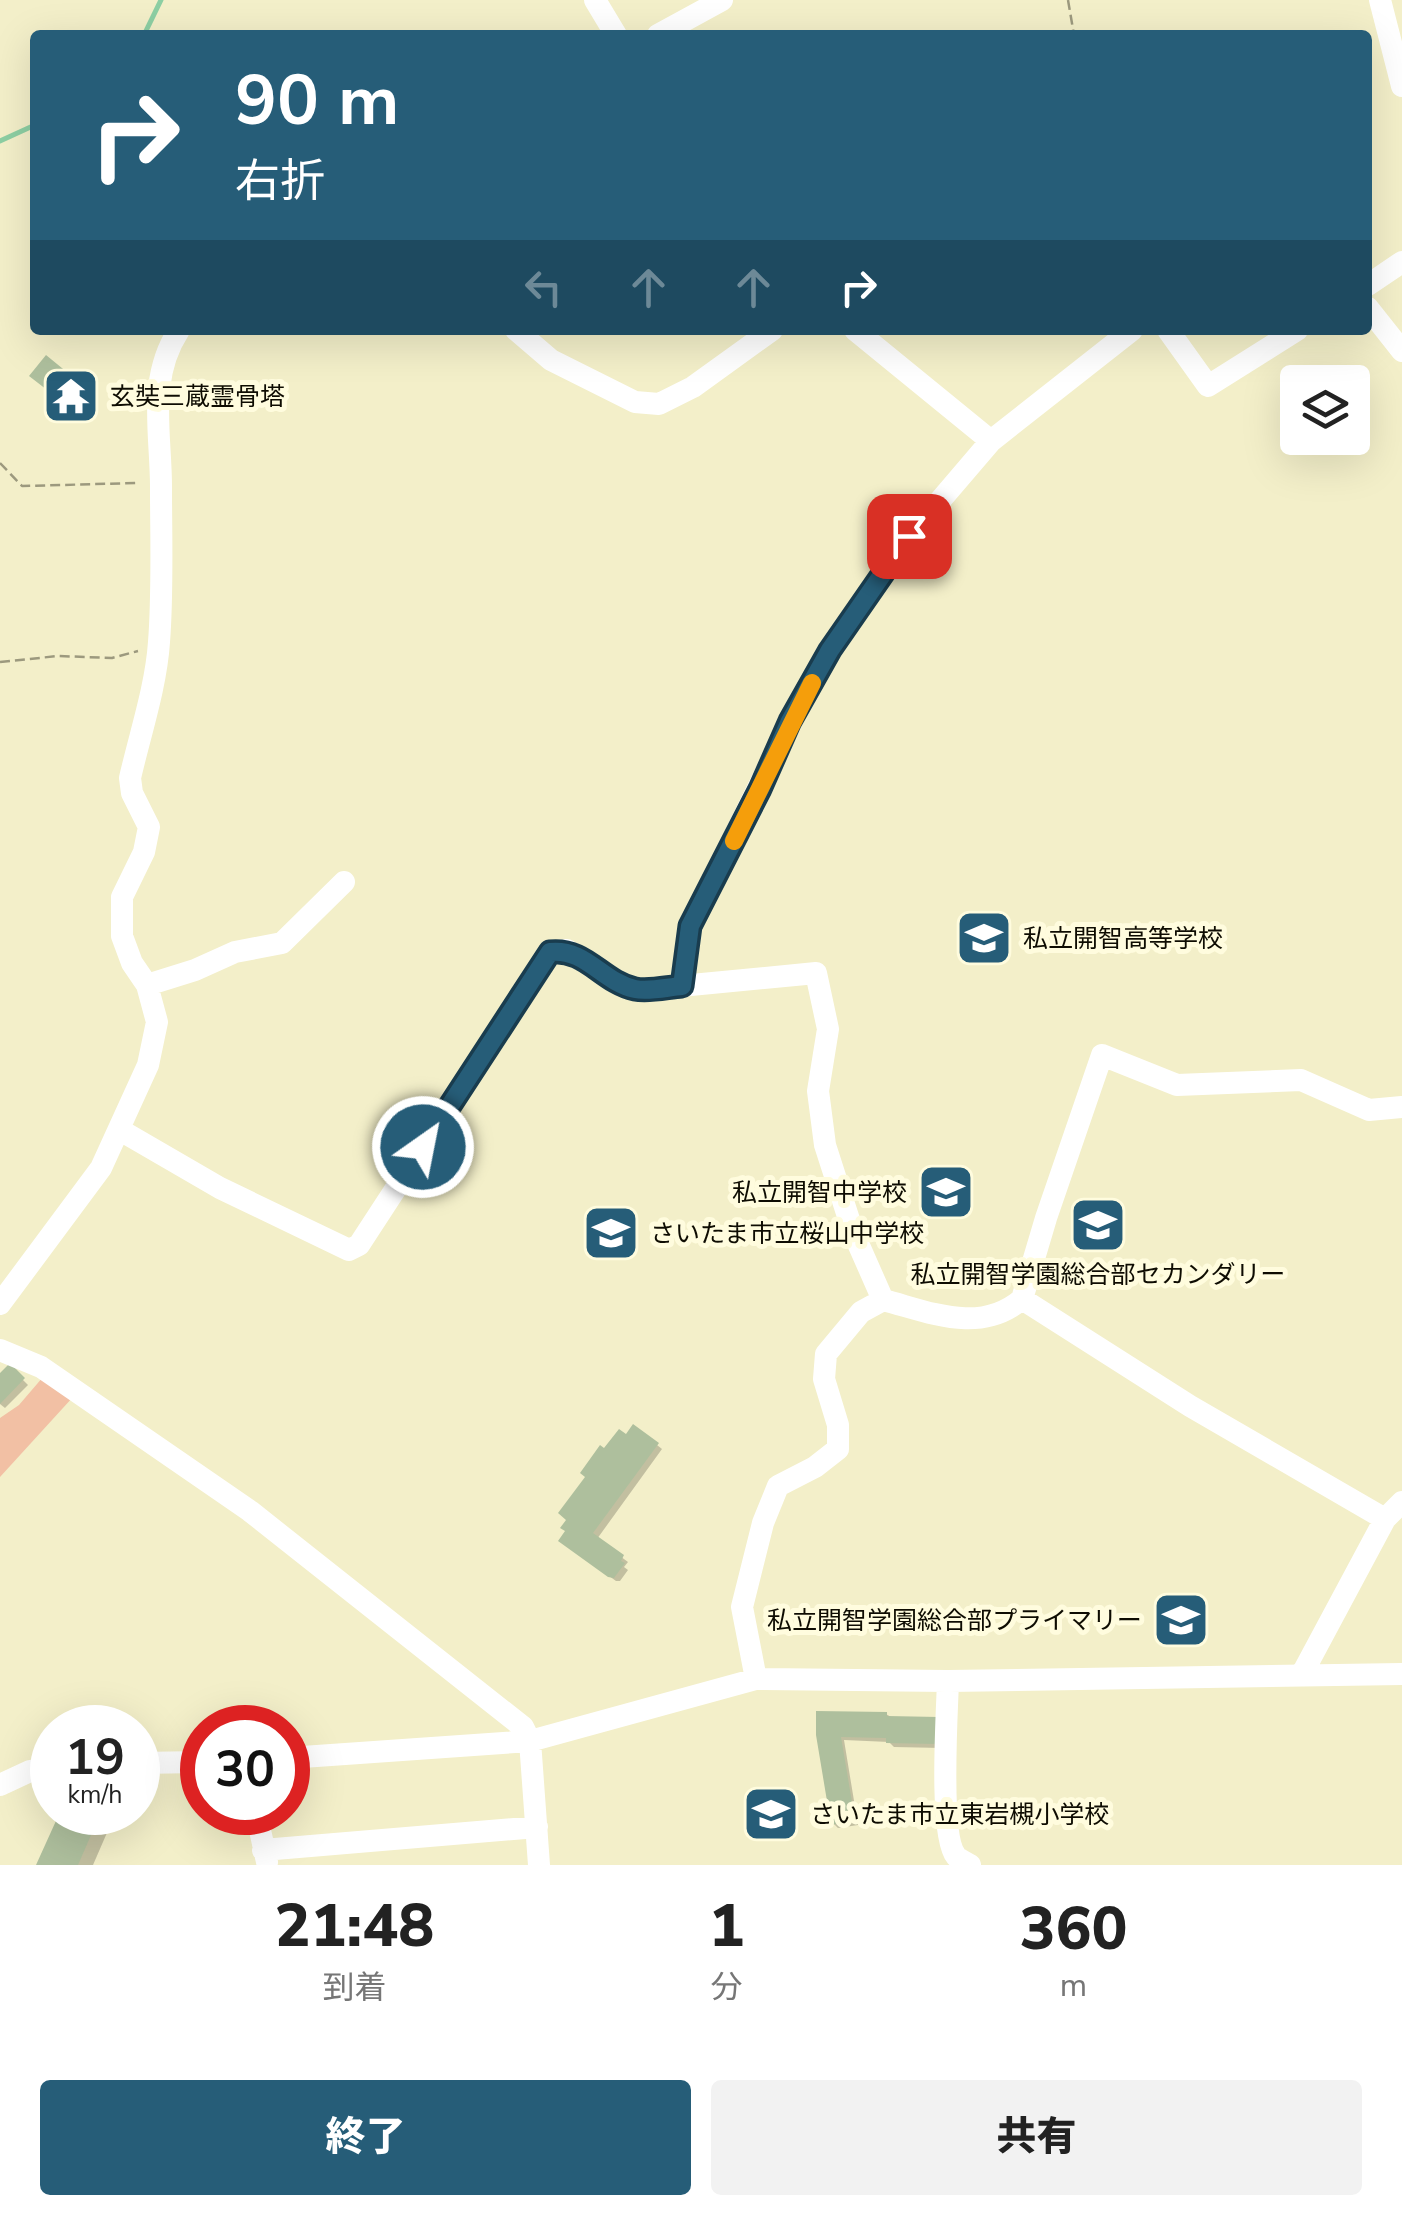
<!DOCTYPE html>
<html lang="ja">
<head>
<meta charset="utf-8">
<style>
	:root { --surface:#fff; --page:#f2f2f2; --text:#222; --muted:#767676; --accent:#265d78 }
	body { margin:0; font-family:"Nunito Sans","Noto Sans JP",sans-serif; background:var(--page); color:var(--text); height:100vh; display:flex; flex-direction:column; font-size:38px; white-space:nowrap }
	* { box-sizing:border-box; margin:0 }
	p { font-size:32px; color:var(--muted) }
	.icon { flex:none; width:55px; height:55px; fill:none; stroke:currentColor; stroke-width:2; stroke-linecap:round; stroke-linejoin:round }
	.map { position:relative; height:1865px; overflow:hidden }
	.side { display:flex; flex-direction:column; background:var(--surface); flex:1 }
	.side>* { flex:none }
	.banner { position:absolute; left:30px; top:30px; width:1342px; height:305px; border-radius:10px; box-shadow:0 10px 40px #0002; background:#265d78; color:#fff; overflow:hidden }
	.tools { position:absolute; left:1280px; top:365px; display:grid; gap:20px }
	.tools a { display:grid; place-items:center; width:90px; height:90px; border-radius:10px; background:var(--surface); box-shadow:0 10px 40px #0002; font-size:50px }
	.speed { position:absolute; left:30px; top:1705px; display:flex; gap:20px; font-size:50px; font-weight:700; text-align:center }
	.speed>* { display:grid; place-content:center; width:130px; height:130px; border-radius:50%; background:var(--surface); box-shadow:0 10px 40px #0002; line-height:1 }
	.speed small { font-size:25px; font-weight:400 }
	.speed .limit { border:15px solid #d22; background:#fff; color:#111 }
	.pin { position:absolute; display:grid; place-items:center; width:85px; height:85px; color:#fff; margin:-42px; border-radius:20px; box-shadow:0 5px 15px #0006 }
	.me { position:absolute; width:110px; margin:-55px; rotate:33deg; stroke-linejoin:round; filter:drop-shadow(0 0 8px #0008) }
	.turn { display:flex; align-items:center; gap:35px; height:210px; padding:0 40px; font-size:45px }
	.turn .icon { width:130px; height:130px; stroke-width:2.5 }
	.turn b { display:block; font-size:70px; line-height:85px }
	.lanes { display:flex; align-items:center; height:95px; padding:0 40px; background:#0003; justify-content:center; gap:50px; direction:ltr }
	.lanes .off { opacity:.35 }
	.eta { display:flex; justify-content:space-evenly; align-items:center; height:170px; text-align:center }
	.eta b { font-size:60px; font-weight:800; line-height:70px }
	.primary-button { display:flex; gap:20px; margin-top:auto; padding:20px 40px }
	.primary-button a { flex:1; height:115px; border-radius:10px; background:var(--accent); color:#fff; font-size:40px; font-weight:800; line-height:115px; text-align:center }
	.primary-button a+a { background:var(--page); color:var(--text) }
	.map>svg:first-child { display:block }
	.green { fill:#f2c0a4 }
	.shadow { fill:#0003 }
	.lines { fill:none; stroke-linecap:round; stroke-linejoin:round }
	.stream { stroke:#8dcfa3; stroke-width:5 }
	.building { fill:#aebf9d }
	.path { stroke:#9c997e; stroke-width:2.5; stroke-dasharray:10 5; stroke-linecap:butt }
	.minor { stroke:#fff; stroke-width:22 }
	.route-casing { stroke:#193c4e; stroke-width:25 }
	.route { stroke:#265d78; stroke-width:18 }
	.slow { stroke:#f59e0b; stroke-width:18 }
	.labels { text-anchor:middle; stroke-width:10; stroke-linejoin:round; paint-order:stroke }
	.poi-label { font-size:25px; fill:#0e0c02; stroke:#fffcde; text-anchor:start }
</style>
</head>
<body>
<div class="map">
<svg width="1402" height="1865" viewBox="0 0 1402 1865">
	<rect width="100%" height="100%" fill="#f3efc9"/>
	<path class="green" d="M 43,1377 L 73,1397 L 0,1477 L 0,1418 L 19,1405 Z"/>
	<path class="shadow" d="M 66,375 L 71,379 L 57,396 L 37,380 Z
		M 10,1367 L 28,1385 L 5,1408 L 0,1404 L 0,1376 Z
		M 657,1445 L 662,1449 L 597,1539 L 628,1562 L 624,1567 L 628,1570 L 620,1581 L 616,1581 L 566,1545 Z
		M 886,1714 L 942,1748 L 894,1747 L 889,1742 L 844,1740 L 858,1825 L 838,1828 L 833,1823 L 819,1735 Z
		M 62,1812 L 116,1812 L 93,1865 L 39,1865 Z"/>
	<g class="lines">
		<path class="stream" d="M 144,35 L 161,0
			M 0,141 L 35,125"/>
	</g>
	<path class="building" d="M 46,355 L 68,373 L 51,393 L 29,376 Z
		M 10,1363 L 25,1378 L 0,1404 L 0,1373 Z
		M 633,1424 L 659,1443 L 593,1533 L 624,1555 L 621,1561 L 625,1563 L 614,1578 L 608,1577 L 558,1541 L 565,1531 L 560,1528 L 566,1520 L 558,1513 L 585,1477 L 580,1473 L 600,1445 L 604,1448 L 619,1429 L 626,1434 Z
		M 816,1711 L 887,1712 L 887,1716 L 939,1717 L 938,1744 L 886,1743 L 886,1738 L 841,1737 L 855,1820 L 831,1825 L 816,1735 Z
		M 60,1812 L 101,1812 L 78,1865 L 36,1865 Z"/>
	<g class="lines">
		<path class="path" d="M 1068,0 L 1074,35
			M 0,463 L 22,486 L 138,483
			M 0,662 L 58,656 L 112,658 L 138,651"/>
		<path class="minor" d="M 595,0 L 616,35
			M 1380,0 L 1402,86
			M 658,35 L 722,0
			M 1368,285 L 1402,262
			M 1368,308 L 1402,351
			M 516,330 L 551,360 L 635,402 L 659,404 L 693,387 L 772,330
			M 855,330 L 991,441
			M 1168,330 L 1208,386 L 1297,330
			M 147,985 L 195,970 L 235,952 L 282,943 L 344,882
			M 682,986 L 690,926 L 791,721 L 830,650 L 909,537 L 991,441 L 1132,330
			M 120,1130 L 220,1188 L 349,1250 L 359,1245 L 550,952 L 567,950 L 624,986 L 639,990 L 816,973 L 828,1029 L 818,1091 L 825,1145 L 853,1232 L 883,1300
			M 1022,1299 L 1190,1406 L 1385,1519
			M 0,1304 L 101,1168 L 148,1065 L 157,1022 L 147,985 L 132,963 L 122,936 L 122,897 L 144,852 L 149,827 L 132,793 L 130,778 C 140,734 156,687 159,642 C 163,591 161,538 161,487 C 161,432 147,379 179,330
			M 0,1350 L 41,1367 L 250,1511 L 523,1727 L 530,1741 L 539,1865
			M 1302,1674 L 1385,1519 L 1402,1502
			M 756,1679 L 742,1607 L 763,1523 L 778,1486 L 815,1467 L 838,1449 L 838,1425 L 824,1379 L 826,1354 L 861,1312 L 883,1300 C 930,1312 980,1335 1022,1299 L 1046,1218 L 1102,1055 L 1177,1085 L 1301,1080 L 1369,1110 L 1402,1107
			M 948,1681 C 947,1713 939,1836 956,1856 C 958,1859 967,1863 970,1865
			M 288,1758 L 530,1741 L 756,1679 L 948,1681 L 1402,1674
			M 138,1763 L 202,1762
			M 0,1785 L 30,1771 L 52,1767
			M 256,1812 L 267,1862
			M 263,1850 L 537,1827"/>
	</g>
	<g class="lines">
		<g class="route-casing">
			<path id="route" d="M 423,1147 L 550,952 C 586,948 602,982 635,989 C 649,992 668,987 682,986 L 690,926 L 760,789 L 790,721 L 830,650 L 909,536"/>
		</g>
		<use href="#route" class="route"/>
		<path class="slow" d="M 734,841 L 812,683"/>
	</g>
	<defs>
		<g id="temple-square" transform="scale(2.875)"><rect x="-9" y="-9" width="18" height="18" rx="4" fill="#265d78" stroke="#fffcde"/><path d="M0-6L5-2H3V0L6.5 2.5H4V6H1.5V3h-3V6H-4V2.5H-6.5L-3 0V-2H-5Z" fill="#fff"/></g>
		<g id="school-square" transform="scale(2.875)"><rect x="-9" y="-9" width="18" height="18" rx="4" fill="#265d78" stroke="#fffcde"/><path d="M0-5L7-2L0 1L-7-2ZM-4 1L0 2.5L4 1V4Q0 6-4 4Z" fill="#fff"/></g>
	</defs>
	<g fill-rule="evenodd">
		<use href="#temple-square" x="71" y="396"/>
		<use href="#school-square" x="984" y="938"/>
		<use href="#school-square" x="946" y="1192"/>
		<use href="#school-square" x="1098" y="1225"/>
		<use href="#school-square" x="611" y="1233"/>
		<use href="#school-square" x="1181" y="1620"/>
		<use href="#school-square" x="771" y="1814"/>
	</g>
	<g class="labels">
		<g class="poi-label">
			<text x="110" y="405">玄奘三蔵霊骨塔</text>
			<text x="1023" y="947">私立開智高等学校</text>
			<text x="907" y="1201" text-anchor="end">私立開智中学校</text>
			<text x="650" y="1242">さいたま市立桜山中学校</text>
			<text x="1098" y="1283" text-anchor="middle">私立開智学園総合部セカンダリー</text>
			<text x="1142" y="1629" text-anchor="end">私立開智学園総合部プライマリー</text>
			<text x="810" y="1823">さいたま市立東岩槻小学校</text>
		</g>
	</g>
</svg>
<div class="tools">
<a><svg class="icon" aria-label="layers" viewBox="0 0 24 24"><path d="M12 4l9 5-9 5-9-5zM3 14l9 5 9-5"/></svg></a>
</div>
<div class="speed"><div>19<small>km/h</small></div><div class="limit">30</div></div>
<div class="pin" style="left:909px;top:536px;background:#d93025"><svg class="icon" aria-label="arrive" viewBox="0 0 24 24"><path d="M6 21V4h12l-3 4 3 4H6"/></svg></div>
<svg class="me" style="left:423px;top:1147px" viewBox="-20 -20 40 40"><circle r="17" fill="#265d78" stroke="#fff" stroke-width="3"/><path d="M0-11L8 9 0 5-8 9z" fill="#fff"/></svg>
<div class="banner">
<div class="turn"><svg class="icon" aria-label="right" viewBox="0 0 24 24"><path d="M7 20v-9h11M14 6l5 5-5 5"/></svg><div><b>90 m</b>右折</div></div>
<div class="lanes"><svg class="icon off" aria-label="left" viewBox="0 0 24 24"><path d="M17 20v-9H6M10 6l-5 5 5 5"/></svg><svg class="icon off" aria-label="ahead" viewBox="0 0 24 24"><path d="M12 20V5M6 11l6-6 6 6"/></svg><svg class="icon off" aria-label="ahead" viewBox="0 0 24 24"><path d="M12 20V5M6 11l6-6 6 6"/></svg><svg class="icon" aria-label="right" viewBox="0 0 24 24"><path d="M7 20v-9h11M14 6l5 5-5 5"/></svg></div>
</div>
</div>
<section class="side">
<div class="eta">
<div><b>21:48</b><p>到着</p></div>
<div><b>1</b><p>分</p></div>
<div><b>360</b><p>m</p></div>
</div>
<div class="primary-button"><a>終了</a><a>共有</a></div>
</section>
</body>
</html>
